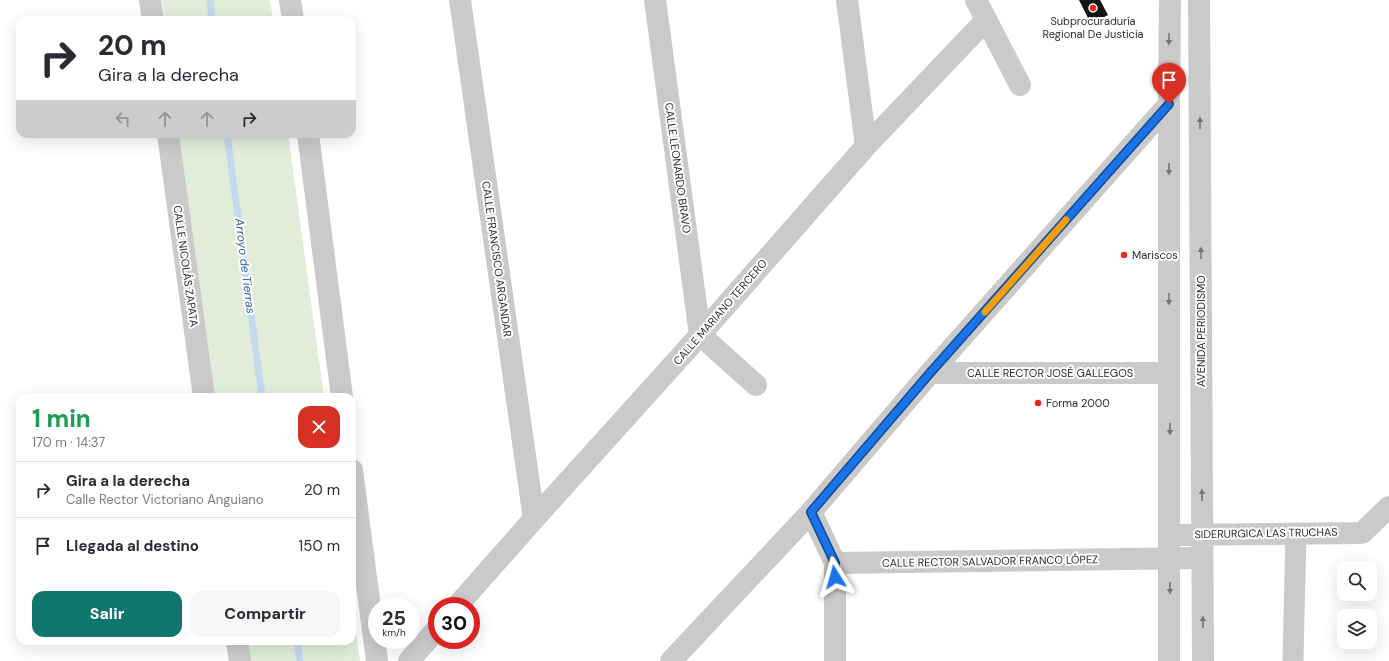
<!DOCTYPE html>
<html lang="es">
<head>
<meta charset="utf-8">
<style>
	:root { --surface:#fff; --page:#f7f7f7; --text:#2b2b33; --muted:#7c7c81; --line:#e1e1e2; --accent:#0f766e }
	body { margin:0; font-family:"DM Sans",sans-serif; background:var(--page); color:var(--text); height:100vh; display:flex; flex-direction:column; font-size:15px; white-space:nowrap }
	* { box-sizing:border-box; margin:0 }
	p { font-size:13px; color:var(--muted) }
	.icon { flex:none; width:22px; height:22px; fill:none; stroke:currentColor; stroke-width:2; stroke-linecap:round; stroke-linejoin:round }
	.map { position:relative; flex:1; overflow:hidden }
	.sheet { position:absolute; left:16px; top:393px; width:340px; height:252px; display:flex; flex-direction:column; background:var(--surface); border-radius:12px; box-shadow:0 4px 16px #0002 }
	.sheet>* { flex:none }
	.top-card { position:absolute; left:16px; top:16px; width:340px; height:122px; border-radius:12px; box-shadow:0 4px 16px #0002; background:#fff; color:var(--text); overflow:hidden }
	.tools { position:absolute; left:1337px; top:561px; display:grid; gap:8px }
	.tools a { display:grid; place-items:center; width:40px; height:40px; border-radius:8px; background:var(--surface); box-shadow:0 4px 16px #0002; font-size:20px }
	.speed { position:absolute; left:368px; top:597px; display:flex; gap:8px; font-size:20px; font-weight:700; text-align:center }
	.speed>* { display:grid; place-content:center; width:52px; height:52px; border-radius:50%; background:var(--surface); box-shadow:0 4px 16px #0002; line-height:1 }
	.speed small { font-size:10px; font-weight:400 }
	.speed .limit { border:6px solid #d22; background:#fff; color:#111 }
	.pin { position:absolute; display:grid; place-items:center; width:34px; height:34px; color:#fff; margin:-41px -17px; border-radius:50% 50% 50% 0; rotate:-45deg; box-shadow:0 0 4px #0007 }
	.pin .icon { rotate:45deg }
	.me { position:absolute; width:44px; margin:-22px; rotate:352deg; stroke-linejoin:round; filter:drop-shadow(0 0 3px #0008) }
	.turn { display:flex; align-items:center; gap:14px; height:84px; padding:0 16px; font-size:18px }
	.turn .icon { width:52px; height:52px; stroke-width:2.5 }
	.turn b { display:block; font-size:28px; line-height:34px }
	.lanes { display:flex; align-items:center; height:38px; padding:0 16px; background:#0003; justify-content:center; gap:20px; direction:ltr }
	.lanes .off { opacity:.35 }
	.round { display:grid; place-items:center; flex:none; width:42px; height:42px; border-radius:12px; background:var(--page) }
	.headline { display:flex; align-items:center; justify-content:space-between; height:68px; padding:0 16px }
	h1 { font-size:24px; font-weight:800; line-height:30px; color:#1e9e55 }
	.button { display:flex; gap:8px; margin-top:auto; padding:8px 16px }
	.button a { flex:1; height:46px; border-radius:12px; background:var(--accent); color:#fff; font-size:16px; font-weight:800; line-height:46px; text-align:center }
	.button a+a { background:var(--page); color:var(--text) }
	ul { padding:0; list-style:none }
	li { display:flex; align-items:center; gap:12px; height:56px; padding:0 16px; border-top:1px solid var(--line) }
	li div { flex:1 }
	li b { display:block; font-size:15px }
	li em { font-style:normal }
	.map>svg:first-child { display:block }
	.green { fill:#e1ecd9 }
	.lines { fill:none; stroke-linecap:round; stroke-linejoin:round }
	.stream { stroke:#c3d9ee; stroke-width:7 }
	.building { fill:#141414 }
	.pedestrian { stroke:#cacaca; stroke-width:21 }
	.minor { stroke:#cacaca; stroke-width:22 }
	.tertiary { stroke:#cacaca; stroke-width:22 }
	.oneway { fill:#747474 }
	.route-casing { stroke:#114b97; stroke-width:10 }
	.route { stroke:#1a73e8; stroke-width:7 }
	.slow { stroke:#f59e0b; stroke-width:7 }
	.poi-dot { fill:#f5261e; stroke:#fff; stroke-width:1.5 }
	.labels { text-anchor:middle; stroke-width:4; stroke-linejoin:round; paint-order:stroke }
	.poi-label { font-size:11px; fill:#2d2d2d; stroke:#fff; text-anchor:start }
	.street-label { font-size:11px; fill:#2d2d2d; stroke:#fff }
	.water-label { font-size:12px; font-style:italic; fill:#346697; stroke:#fff }
</style>
</head>
<body>
<div class="map">
<svg width="1389" height="661" viewBox="0 0 1389 661">
	<rect width="100%" height="100%" fill="#fff"/>
	<path class="green" d="M 162,0 L 270,0 L 273,20 L 165,20 Z
		M 179,134 L 288,134 L 324,397 L 215,397 Z
		M 352,604 L 360,661 L 251,661 L 248,641 L 352,641 Z"/>
	<g class="lines">
		<path class="stream" d="M 210,0 L 212,20
			M 227,134 L 262,397
			M 297,641 L 300,661"/>
	</g>
	<path class="building" d="M 1079,0 L 1100,0 L 1108,15 L 1091,24 Z"/>
	<g class="lines">
		<path class="pedestrian" d="M 1293,661 L 1296,533"/>
		<path class="minor" d="M 460,0 L 534,519
			M 655,0 L 700,335 L 756,385
			M 847,0 L 866,146
			M 976,0 L 1020,85
			M 930,373 L 1169,373
			M 811,512 L 835,563 L 1202,558
			M 835,563 L 835,661
			M 457,606 L 534,519 L 700,335 L 866,146 L 986,20
			M 409,661 L 437,629
			M 671,661 L 811,512 L 930,373 L 1169,104"/>
		<path class="tertiary" d="M 150,0 L 153,20
			M 290,0 L 293,20
			M 1199,0 L 1203,661
			M 168,134 L 204,397
			M 308,134 L 342,397
			M 352,470 L 377,661
			M 1170,535 L 1362,533 L 1389,507
			M 237,641 L 240,661
			M 1169,661 L 1169,104 L 1170,0"/>
	</g>
	<defs><path id="oneway-solid" d="M-6-.8H1V-3.2L6.5 0L1 3.2V.8H-6Z"/></defs>
	<g class="oneway">
		<use href="#oneway-solid" transform="translate(1169 39) rotate(91)"/>
		<use href="#oneway-solid" transform="translate(1200 123) rotate(-90)"/>
		<use href="#oneway-solid" transform="translate(1169 169) rotate(90)"/>
		<use href="#oneway-solid" transform="translate(1201 253) rotate(-90)"/>
		<use href="#oneway-solid" transform="translate(1169 299) rotate(90)"/>
		<use href="#oneway-solid" transform="translate(1170 429) rotate(90)"/>
		<use href="#oneway-solid" transform="translate(1202 495) rotate(-90)"/>
		<use href="#oneway-solid" transform="translate(1170 588) rotate(90)"/>
		<use href="#oneway-solid" transform="translate(1203 622) rotate(-91)"/>
	</g>
	<g class="lines">
		<g class="route-casing">
			<path id="route" d="M 835,577 L 835,563 L 811,512 L 930,373 L 1169,104"/>
		</g>
		<use href="#route" class="route"/>
		<path class="slow" d="M 985,312 L 1066,220"/>
	</g>
	<g class="poi-dot">
		<circle cx="1093" cy="8" r="4"/>
		<circle cx="1124" cy="255" r="4"/>
		<circle cx="1038" cy="403" r="4"/>
	</g>
	<g class="labels">
		<g class="poi-label">
			<text x="1093" y="25" text-anchor="middle">Subprocuraduría<tspan x="1093" dy="13">Regional De Justicia</tspan></text>
			<text x="1132" y="259">Mariscos</text>
			<text x="1046" y="407">Forma 2000</text>
		</g>
		<g class="street-label">
			<text transform="translate(678 168) rotate(82)" y="4">CALLE LEONARDO BRAVO</text>
			<text transform="translate(497 259) rotate(82)" y="4">CALLE FRANCISCO ARGANDAR</text>
			<text transform="translate(186 266) rotate(82)" y="4">CALLE NICOLÁS ZAPATA</text>
			<text transform="translate(720 312) rotate(-49)" y="4">CALLE MARIANO TERCERO</text>
			<text transform="translate(1201 331) rotate(-90)" y="4">AVENIDA PERIODISMO</text>
			<text x="1050" y="377">CALLE RECTOR JOSÉ GALLEGOS</text>
			<text transform="translate(1266 533) rotate(-1)" y="4">SIDERURGICA LAS TRUCHAS</text>
			<text transform="translate(990 561) rotate(-1)" y="4">CALLE RECTOR SALVADOR FRANCO LÓPEZ</text>
		</g>
		<g class="water-label">
			<text transform="translate(245 266) rotate(83)" y="4">Arroyo de Tierras</text>
		</g>
	</g>
</svg>
<div class="tools">
<a><svg class="icon" aria-label="search" viewBox="0 0 24 24"><circle cx="10" cy="10" r="6"/><path d="M15 15l6 6"/></svg></a>
<a><svg class="icon" aria-label="layers" viewBox="0 0 24 24"><path d="M12 4l9 5-9 5-9-5zM3 14l9 5 9-5"/></svg></a>
</div>
<div class="speed"><div>25<small>km/h</small></div><div class="limit">30</div></div>
<div class="pin" style="left:1169px;top:104px;background:#d93025"><svg class="icon" aria-label="arrive" viewBox="0 0 24 24"><path d="M6 21V4h12l-3 4 3 4H6"/></svg></div>
<svg class="me" style="left:835px;top:577px" viewBox="-20 -20 40 40"><path d="M0-17L14 15 0 8-14 15z" fill="#1a73e8" stroke="#fff" stroke-width="4"/></svg>
<div class="top-card">
<div class="turn"><svg class="icon" aria-label="right" viewBox="0 0 24 24"><path d="M7 20v-9h11M14 6l5 5-5 5"/></svg><div><b>20 m</b>Gira a la derecha</div></div>
<div class="lanes"><svg class="icon off" aria-label="left" viewBox="0 0 24 24"><path d="M17 20v-9H6M10 6l-5 5 5 5"/></svg><svg class="icon off" aria-label="ahead" viewBox="0 0 24 24"><path d="M12 20V5M6 11l6-6 6 6"/></svg><svg class="icon off" aria-label="ahead" viewBox="0 0 24 24"><path d="M12 20V5M6 11l6-6 6 6"/></svg><svg class="icon" aria-label="right" viewBox="0 0 24 24"><path d="M7 20v-9h11M14 6l5 5-5 5"/></svg></div>
</div>
<section class="sheet">
<div class="headline"><div><h1>1 min</h1><p>170 m · 14:37</p></div><a class="round" style="background:#d93025;color:#fff"><svg class="icon" aria-label="close" viewBox="0 0 24 24"><path d="M6 6l12 12M18 6L6 18"/></svg></a></div>
<ul>
<li><svg class="icon" aria-label="right" viewBox="0 0 24 24"><path d="M7 20v-9h11M14 6l5 5-5 5"/></svg><div><b>Gira a la derecha</b><p>Calle Rector Victoriano Anguiano</p></div><em>20 m</em></li>
<li><svg class="icon" aria-label="arrive" viewBox="0 0 24 24"><path d="M6 21V4h12l-3 4 3 4H6"/></svg><div><b>Llegada al destino</b></div><em>150 m</em></li>
</ul>
<div class="button"><a>Salir</a><a>Compartir</a></div>
</section>
</div>
</body>
</html>
